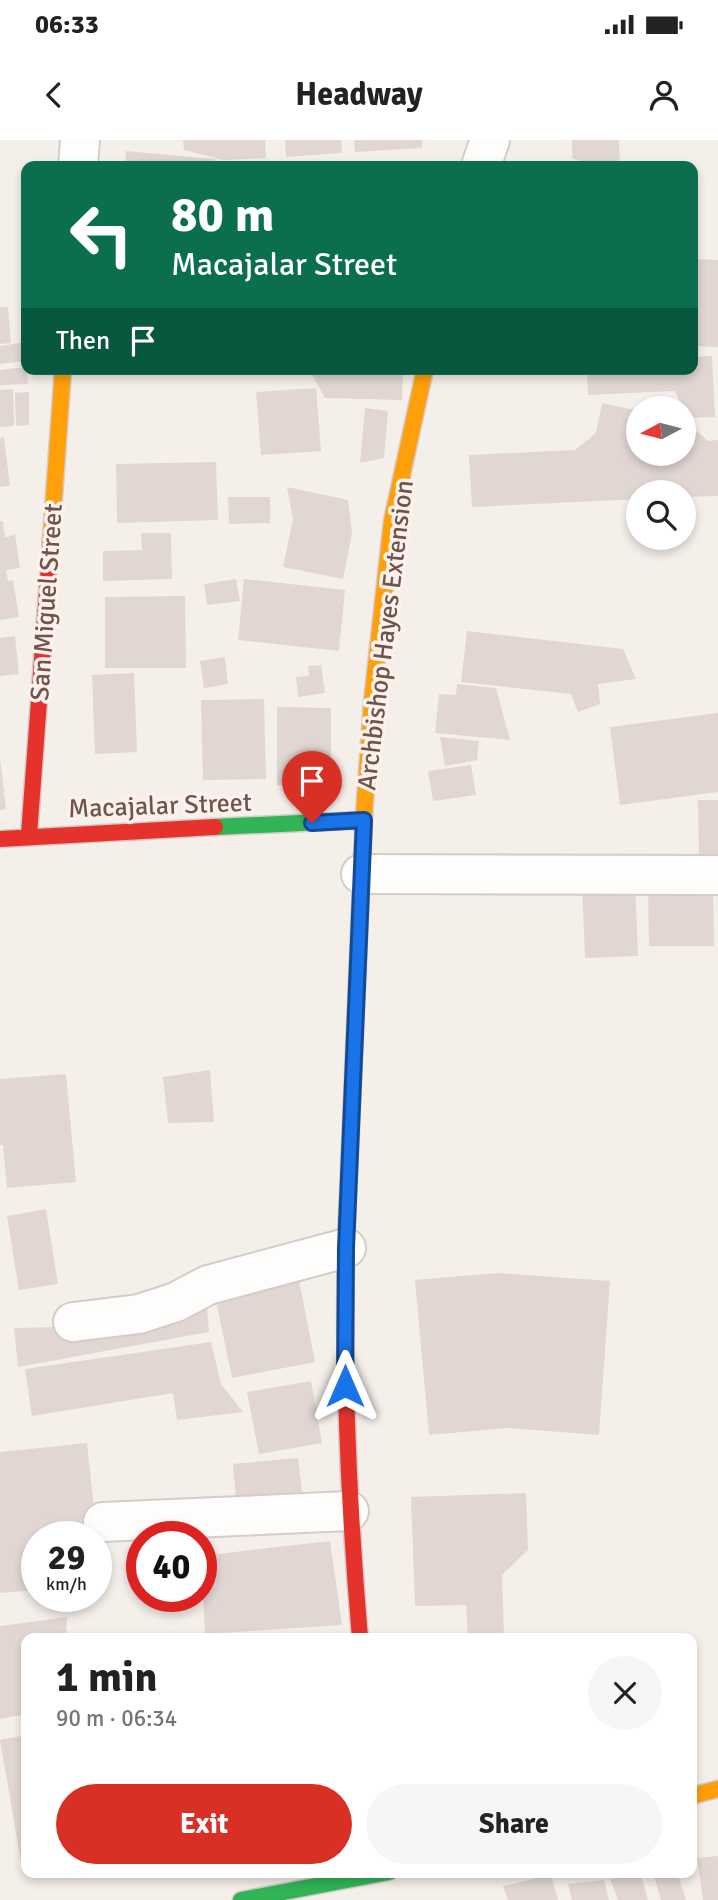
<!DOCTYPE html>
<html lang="en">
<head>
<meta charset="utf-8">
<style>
	:root { --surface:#fff; --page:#f6f6f6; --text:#222; --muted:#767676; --accent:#d93025 }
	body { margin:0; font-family:Signika,sans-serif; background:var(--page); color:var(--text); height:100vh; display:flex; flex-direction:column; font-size:26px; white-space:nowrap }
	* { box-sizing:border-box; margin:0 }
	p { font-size:23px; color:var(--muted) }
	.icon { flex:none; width:38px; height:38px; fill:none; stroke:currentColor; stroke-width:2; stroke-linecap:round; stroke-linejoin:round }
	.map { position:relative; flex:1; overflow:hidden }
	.sheet { position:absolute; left:21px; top:1493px; width:676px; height:245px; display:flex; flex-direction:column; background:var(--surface); border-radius:14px; box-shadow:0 4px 10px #0003 }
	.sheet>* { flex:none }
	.banner { position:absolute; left:21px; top:21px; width:677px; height:214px; border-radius:14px; box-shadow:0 4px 10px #0003; background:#0b6e4f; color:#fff; overflow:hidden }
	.needle { width:46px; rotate:263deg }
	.buttons { position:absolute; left:626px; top:256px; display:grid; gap:14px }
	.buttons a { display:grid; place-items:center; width:70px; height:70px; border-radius:50%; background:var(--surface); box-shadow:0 4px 10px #0003; font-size:35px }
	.speed { position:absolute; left:21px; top:1381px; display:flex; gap:14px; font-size:35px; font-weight:700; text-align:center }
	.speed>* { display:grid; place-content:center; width:91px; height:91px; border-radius:50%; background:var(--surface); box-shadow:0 4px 10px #0003; line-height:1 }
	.speed small { font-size:18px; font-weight:400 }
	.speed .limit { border:10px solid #d22; background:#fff; color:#111 }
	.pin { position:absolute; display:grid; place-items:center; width:60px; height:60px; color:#fff; margin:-72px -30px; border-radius:50% 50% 50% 0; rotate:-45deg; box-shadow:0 0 7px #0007 }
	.pin .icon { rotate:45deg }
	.me { position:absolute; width:77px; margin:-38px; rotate:0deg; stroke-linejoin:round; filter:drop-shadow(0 0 5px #0008) }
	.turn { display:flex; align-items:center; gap:24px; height:147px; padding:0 35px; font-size:32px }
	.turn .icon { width:91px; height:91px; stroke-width:2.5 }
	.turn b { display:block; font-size:49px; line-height:60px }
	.then { display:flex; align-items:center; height:66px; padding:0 35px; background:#0003; gap:14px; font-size:26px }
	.round { display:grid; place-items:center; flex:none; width:74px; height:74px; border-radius:37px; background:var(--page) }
	.headline { display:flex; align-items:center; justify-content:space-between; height:119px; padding:0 35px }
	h1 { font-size:42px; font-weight:700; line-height:52px }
	.cta { display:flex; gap:14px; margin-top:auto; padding:14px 35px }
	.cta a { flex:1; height:80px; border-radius:42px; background:var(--accent); color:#fff; font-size:28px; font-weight:700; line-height:80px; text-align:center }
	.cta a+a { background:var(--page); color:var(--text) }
	.status { display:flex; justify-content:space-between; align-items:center; height:49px; padding:0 35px; background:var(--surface); direction:ltr }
	.status svg { height:19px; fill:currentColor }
	header { display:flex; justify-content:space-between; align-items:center; height:91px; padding:0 35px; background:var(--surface); font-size:32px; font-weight:700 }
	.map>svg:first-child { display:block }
	.building { fill:#e1d6d2 }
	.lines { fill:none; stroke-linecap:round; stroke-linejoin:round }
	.street-casing { stroke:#d4ccc8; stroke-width:42 }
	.fast-casing { stroke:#d4cac6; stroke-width:19 }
	.slow-casing { stroke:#d4cac6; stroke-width:19 }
	.jam-casing { stroke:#d4cac6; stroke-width:19 }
	.street { stroke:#fefdfc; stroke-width:38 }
	.fast { stroke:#30b455; stroke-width:16 }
	.slow { stroke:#ff9f0a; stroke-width:16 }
	.jam { stroke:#e5322d; stroke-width:16 }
	.route-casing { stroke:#114b97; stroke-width:18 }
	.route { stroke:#1a73e8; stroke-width:12 }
	.labels { text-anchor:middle; stroke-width:7; stroke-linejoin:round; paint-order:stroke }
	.street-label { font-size:26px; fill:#70534d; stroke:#fdf2eb }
</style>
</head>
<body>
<div class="status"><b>06:33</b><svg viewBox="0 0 49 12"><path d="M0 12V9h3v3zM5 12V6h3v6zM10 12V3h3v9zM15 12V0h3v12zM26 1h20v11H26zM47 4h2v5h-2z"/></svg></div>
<header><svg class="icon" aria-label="back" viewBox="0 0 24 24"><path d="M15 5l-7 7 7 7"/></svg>Headway<svg class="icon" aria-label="person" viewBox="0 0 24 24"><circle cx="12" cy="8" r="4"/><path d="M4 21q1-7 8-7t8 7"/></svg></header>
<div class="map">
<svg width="718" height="1760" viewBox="0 0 718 1760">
	<rect width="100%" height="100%" fill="#f5efea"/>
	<path class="building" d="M 183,0 L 265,0 L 266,18 L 223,20 L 184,10 Z
		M 285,0 L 341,0 L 342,13 L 286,17 Z
		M 354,0 L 422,0 L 422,8 L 355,12 Z
		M 572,0 L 619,0 L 620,26 L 593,26 L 572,18 Z
		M 126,11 L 215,19 L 214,26 L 125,26 Z
		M 693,119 L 718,120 L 718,207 L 693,206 Z
		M 0,167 L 8,167 L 11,203 L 0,204 Z
		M 26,202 L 26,221 L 0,224 L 0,206 Z
		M 712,216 L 715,277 L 686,278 L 675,251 L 588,255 L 587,229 L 693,229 L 693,217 Z
		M 26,227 L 28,244 L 0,245 L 0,230 Z
		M 309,229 L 403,229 L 402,260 L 325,258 Z
		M 316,248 L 321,311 L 261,315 L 256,252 Z
		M 13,249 L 14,286 L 0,287 L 0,250 Z
		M 29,252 L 29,285 L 16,286 L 15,253 Z
		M 602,263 L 639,271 L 639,313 L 684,313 L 684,280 L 708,301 L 718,300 L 718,356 L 684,357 L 684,352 L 639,352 L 639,359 L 472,367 L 469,315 L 575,310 L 596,293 Z
		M 365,268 L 388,271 L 384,318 L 360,323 Z
		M 4,297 L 10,346 L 0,347 L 0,298 Z
		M 216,322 L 218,380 L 117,383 L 116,324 Z
		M 287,347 L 348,360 L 352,393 L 343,439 L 283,427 L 293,379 Z
		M 228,357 L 270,357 L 270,383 L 229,384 Z
		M 0,381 L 3,381 L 5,398 L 15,394 L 20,428 L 6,430 L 8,441 L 13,440 L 19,477 L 0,480 Z
		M 141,393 L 171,393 L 172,439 L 103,441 L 103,411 L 142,410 Z
		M 236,439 L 240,461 L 207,465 L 204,444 Z
		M 244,439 L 345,450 L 339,511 L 238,500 Z
		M 185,456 L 186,528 L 105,528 L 105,457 Z
		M 467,491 L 623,509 L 636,539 L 598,544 L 600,564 L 578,572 L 571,554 L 461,542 Z
		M 15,496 L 19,534 L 0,536 L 0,498 Z
		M 225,517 L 228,544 L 204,548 L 200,521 Z
		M 321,525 L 325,553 L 298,557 L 296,537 L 309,536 L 308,526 Z
		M 134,533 L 137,612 L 95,614 L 92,535 Z
		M 457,544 L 496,548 L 510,600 L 435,593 L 439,554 L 456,555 Z
		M 264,559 L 266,639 L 203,640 L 201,560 Z
		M 277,567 L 331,568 L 331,645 L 277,645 Z
		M 718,573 L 718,652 L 620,665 L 610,587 Z
		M 440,597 L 479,601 L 477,620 L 445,626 Z
		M 0,617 L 6,669 L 0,670 Z
		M 471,625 L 476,655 L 433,661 L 428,631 Z
		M 698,660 L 718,660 L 718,723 L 699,723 Z
		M 635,743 L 638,816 L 585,818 L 582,746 Z
		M 713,745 L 714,806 L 649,806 L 648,746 Z
		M 210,930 L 214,982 L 168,983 L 163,937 Z
		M 66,934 L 76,1042 L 7,1048 L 3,1005 L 0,1005 L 0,939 Z
		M 46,1069 L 58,1144 L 19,1150 L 7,1076 Z
		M 497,1133 L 610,1141 L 599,1295 L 507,1288 L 429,1295 L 415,1140 Z
		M 298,1135 L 315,1222 L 232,1238 L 214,1151 Z
		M 207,1167 L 209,1192 L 18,1227 L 14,1188 L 59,1187 Z
		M 211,1202 L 221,1244 L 243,1272 L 177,1280 L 173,1253 L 32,1276 L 25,1229 Z
		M 311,1241 L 322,1303 L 259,1314 L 247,1252 Z
		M 87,1303 L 97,1396 L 37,1396 L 37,1450 L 0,1453 L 0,1312 Z
		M 298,1318 L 302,1352 L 236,1358 L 233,1324 Z
		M 526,1353 L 528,1410 L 502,1435 L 504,1496 L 468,1497 L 466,1465 L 415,1466 L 411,1357 Z
		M 330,1401 L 342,1485 L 205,1494 L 201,1416 Z
		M 96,1410 L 101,1443 L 96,1443 Z
		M 67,1477 L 66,1498 L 26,1498 L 26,1574 L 0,1579 L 0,1486 Z
		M 691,1590 L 697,1604 L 691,1606 Z
		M 26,1595 L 26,1721 L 21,1722 L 0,1600 Z
		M 718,1716 L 718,1760 L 703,1760 L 697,1718 Z
		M 653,1732 L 677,1732 L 686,1760 L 661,1760 Z
		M 551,1735 L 558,1760 L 508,1760 L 503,1746 Z
		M 641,1735 L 648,1760 L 618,1760 L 610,1739 Z
		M 604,1740 L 609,1760 L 572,1760 L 568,1744 Z"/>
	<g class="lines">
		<g class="street-casing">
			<path id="street" d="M 78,26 L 80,0
				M 481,26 L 490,0
				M 361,734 L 718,735
				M 73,1182 L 139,1174 L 176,1162 L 208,1145 L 346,1108
				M 103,1382 L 349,1371"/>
		</g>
		<g class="fast-casing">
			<path id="fast" d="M 215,687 L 364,680
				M 347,1080 L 364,675
				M 241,1760 L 389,1732"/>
		</g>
		<g class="slow-casing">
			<path id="slow" d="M 51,399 L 63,229
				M 364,675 L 372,562 L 392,381 L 425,229
				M 691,1656 L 718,1649"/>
		</g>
		<g class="jam-casing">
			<path id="jam" d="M 29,695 L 51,399
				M 0,699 L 215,687
				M 347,1080 C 342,1219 348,1359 360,1498"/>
		</g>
		<use href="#street" class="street"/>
		<use href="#fast" class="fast"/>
		<use href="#slow" class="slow"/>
		<use href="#jam" class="jam"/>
	</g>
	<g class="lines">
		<g class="route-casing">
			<path id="route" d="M 312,683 L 364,680 L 346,1108 L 345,1246"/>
		</g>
		<use href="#route" class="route"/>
	</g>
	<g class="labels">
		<g class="street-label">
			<text transform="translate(46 462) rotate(-86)" y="9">San Miguel Street</text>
			<text transform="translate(385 495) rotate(-83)" y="9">Archbishop Hayes Extension</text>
			<text transform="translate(160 665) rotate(-2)" y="9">Macajalar Street</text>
		</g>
	</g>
</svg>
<div class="buttons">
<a><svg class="needle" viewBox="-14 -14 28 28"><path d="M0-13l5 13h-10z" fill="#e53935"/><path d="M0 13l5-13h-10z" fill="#767676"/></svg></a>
<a><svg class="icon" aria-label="search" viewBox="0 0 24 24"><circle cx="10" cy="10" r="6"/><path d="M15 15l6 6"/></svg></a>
</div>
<div class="speed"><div>29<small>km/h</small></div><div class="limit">40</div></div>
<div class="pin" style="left:312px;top:683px;background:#d93025"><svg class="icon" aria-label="arrive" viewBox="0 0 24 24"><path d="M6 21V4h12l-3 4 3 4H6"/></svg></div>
<svg class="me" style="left:345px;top:1246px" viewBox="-20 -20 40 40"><path d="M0-17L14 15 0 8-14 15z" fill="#1a73e8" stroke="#fff" stroke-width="4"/></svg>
<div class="banner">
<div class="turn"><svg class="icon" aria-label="left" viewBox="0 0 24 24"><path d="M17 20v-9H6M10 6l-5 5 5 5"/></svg><div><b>80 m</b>Macajalar Street</div></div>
<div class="then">Then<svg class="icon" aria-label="arrive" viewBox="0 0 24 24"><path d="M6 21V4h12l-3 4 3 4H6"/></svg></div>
</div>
<section class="sheet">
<div class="headline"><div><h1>1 min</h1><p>90 m · 06:34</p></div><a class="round"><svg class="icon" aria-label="close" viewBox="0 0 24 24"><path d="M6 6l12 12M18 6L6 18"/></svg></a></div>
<div class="cta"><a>Exit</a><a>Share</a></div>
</section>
</div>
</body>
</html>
